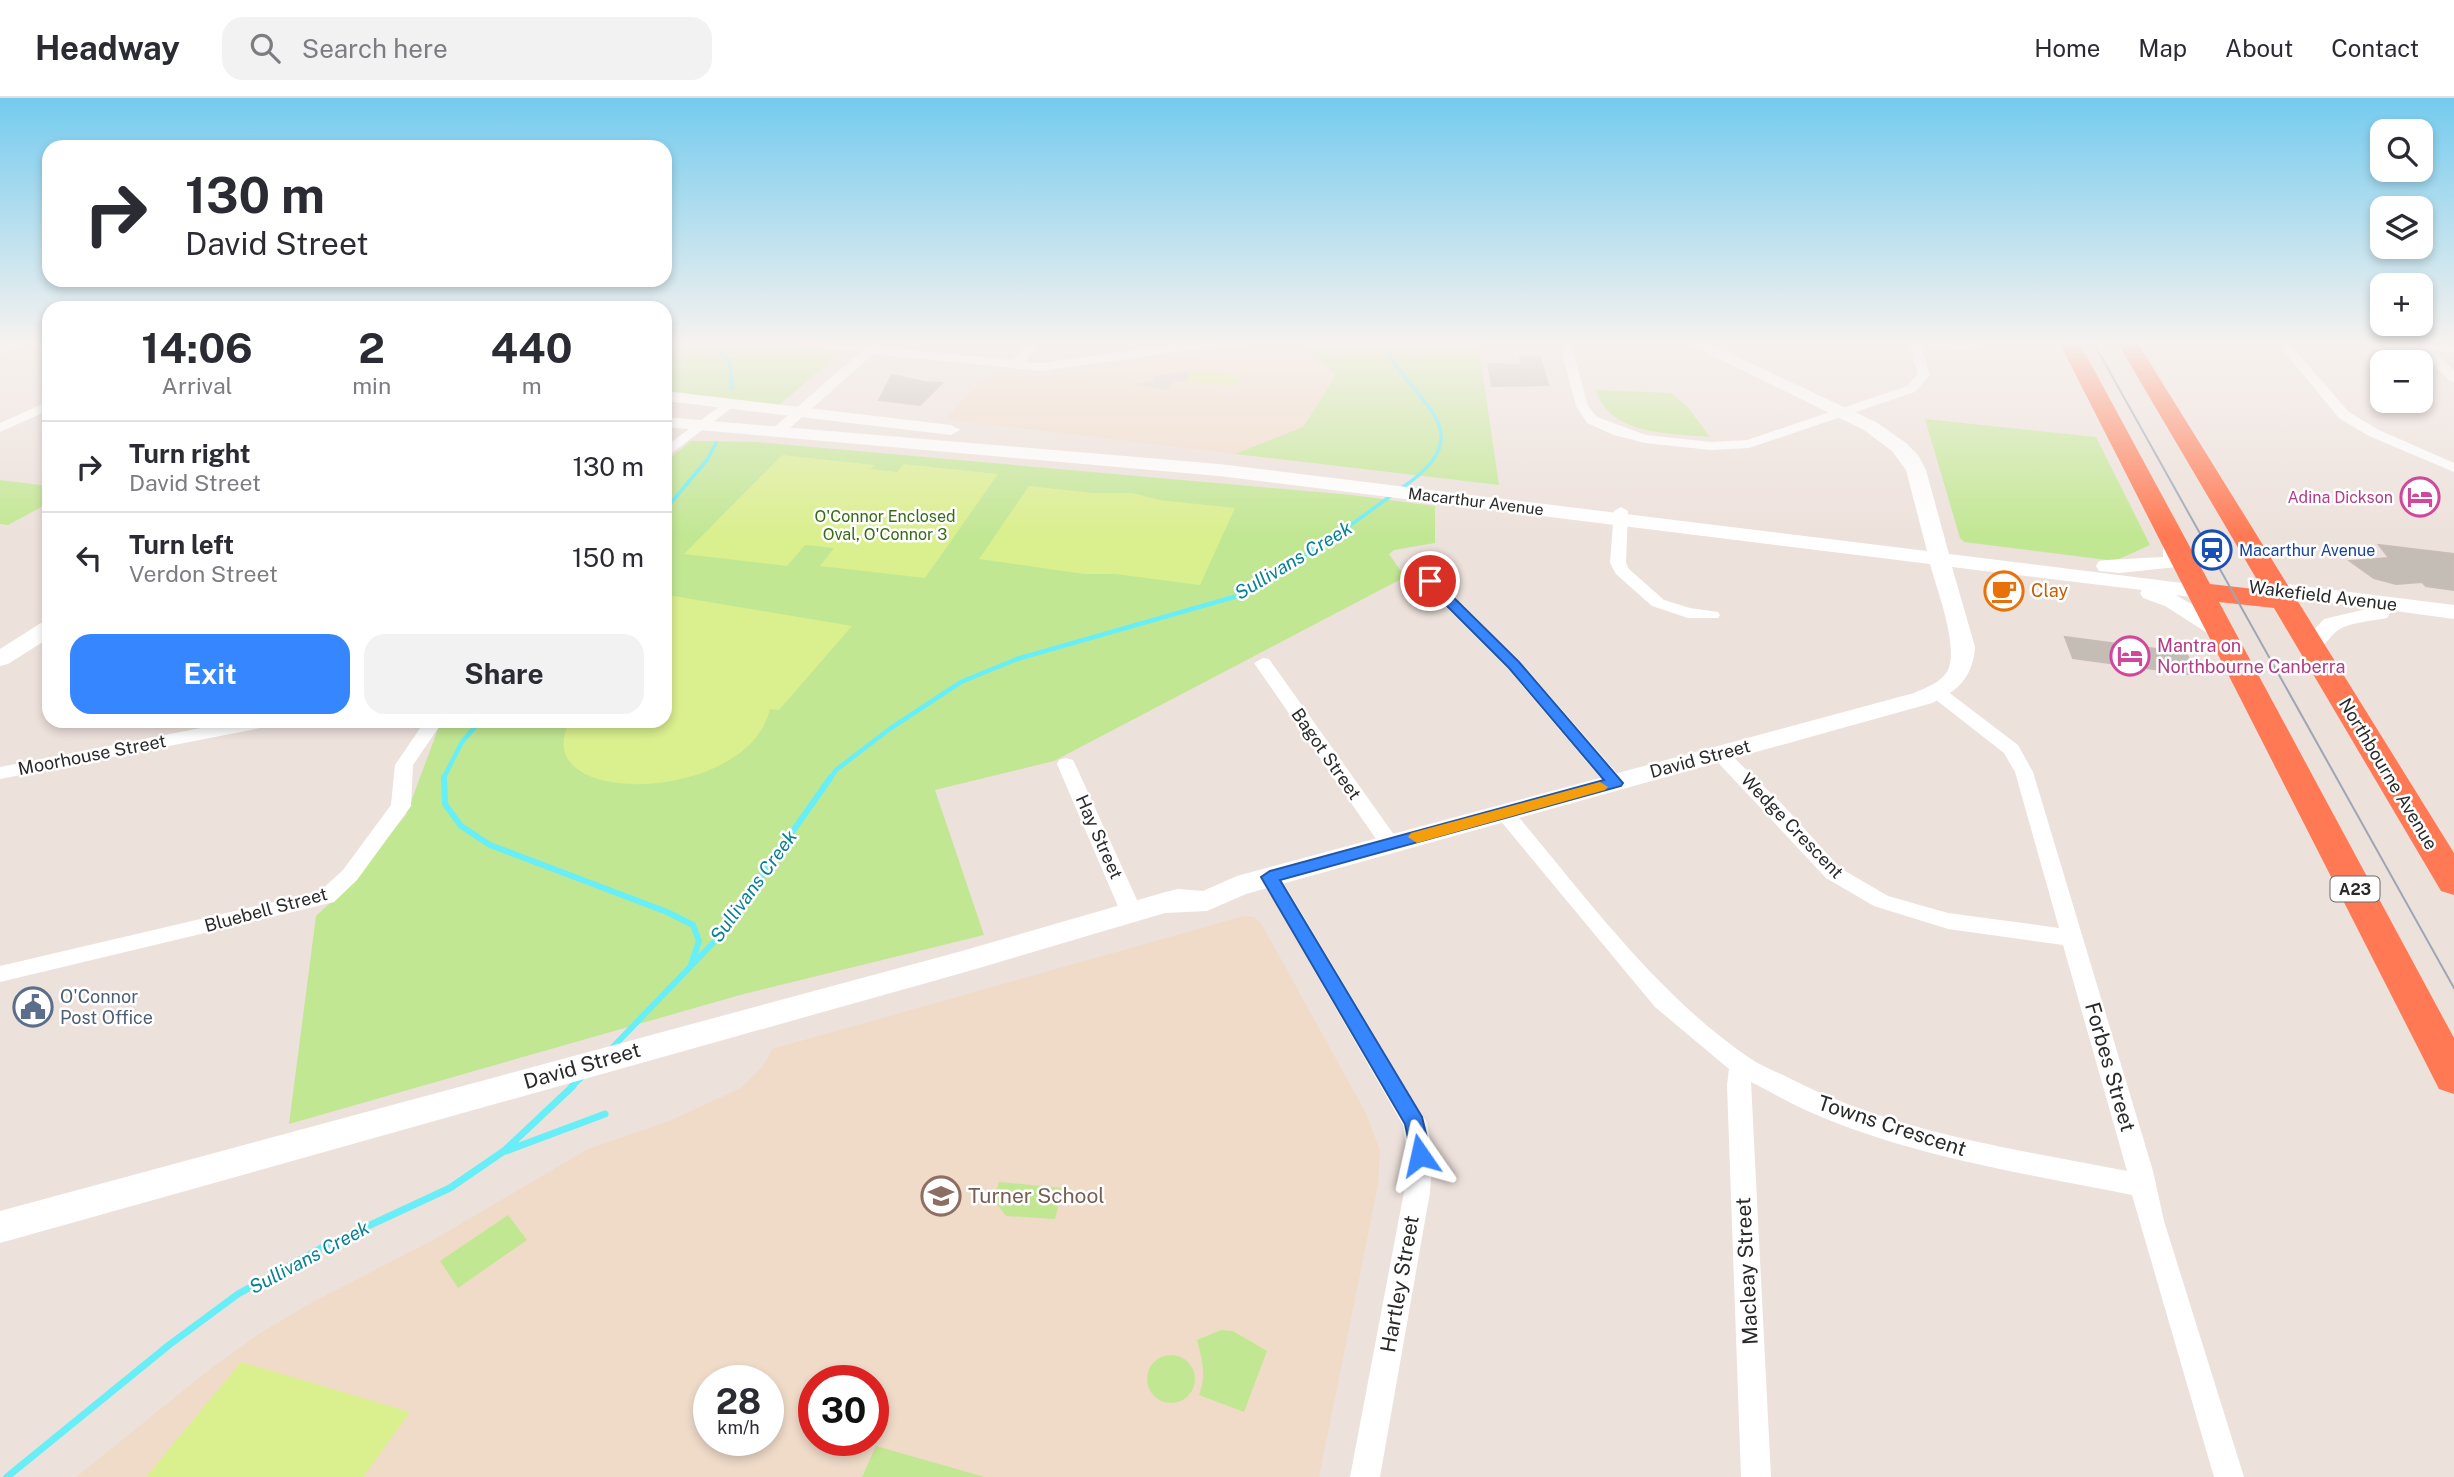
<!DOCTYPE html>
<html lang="en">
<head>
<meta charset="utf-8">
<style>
	:root { --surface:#fff; --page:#f2f2f3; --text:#2b2b33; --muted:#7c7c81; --line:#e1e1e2; --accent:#3686ff }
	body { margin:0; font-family:"Public Sans",sans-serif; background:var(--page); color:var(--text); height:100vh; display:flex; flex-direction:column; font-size:26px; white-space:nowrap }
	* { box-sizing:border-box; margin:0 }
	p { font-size:23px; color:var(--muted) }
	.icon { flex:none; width:38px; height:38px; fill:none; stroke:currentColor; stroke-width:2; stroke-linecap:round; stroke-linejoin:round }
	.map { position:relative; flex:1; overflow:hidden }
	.side { position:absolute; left:42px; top:203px; width:630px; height:427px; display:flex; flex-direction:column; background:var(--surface); border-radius:21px; box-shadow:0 4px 10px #0003 }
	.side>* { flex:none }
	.banner { position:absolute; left:42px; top:42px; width:630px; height:147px; border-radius:21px; box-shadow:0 4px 10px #0003; background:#fff; color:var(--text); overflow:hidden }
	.fabs { position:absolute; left:2370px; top:21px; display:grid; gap:14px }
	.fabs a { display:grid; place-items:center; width:63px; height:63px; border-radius:14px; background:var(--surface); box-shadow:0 4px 10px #0003; font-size:35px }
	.speed { position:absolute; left:693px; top:1267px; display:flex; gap:14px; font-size:35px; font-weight:700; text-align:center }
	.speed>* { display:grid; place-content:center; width:91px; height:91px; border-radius:50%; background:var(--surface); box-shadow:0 4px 10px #0003; line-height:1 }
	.speed small { font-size:18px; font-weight:400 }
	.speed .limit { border:10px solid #d22; background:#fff; color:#111 }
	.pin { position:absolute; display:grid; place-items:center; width:60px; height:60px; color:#fff; margin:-30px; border:4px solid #fff; border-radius:50%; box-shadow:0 2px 7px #0007 }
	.me { position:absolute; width:77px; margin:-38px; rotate:349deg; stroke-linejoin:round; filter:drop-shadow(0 0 5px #0008) }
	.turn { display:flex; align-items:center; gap:24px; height:147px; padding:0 28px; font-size:32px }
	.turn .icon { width:91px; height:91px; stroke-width:2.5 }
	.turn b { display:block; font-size:49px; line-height:60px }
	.eta { display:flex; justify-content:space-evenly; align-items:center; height:119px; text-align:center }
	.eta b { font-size:42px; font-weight:700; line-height:49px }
	.cta { display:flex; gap:14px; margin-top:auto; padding:14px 28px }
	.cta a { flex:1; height:80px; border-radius:21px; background:var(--accent); color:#fff; font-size:28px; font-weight:700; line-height:80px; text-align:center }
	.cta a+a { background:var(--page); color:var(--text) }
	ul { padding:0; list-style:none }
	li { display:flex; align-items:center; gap:21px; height:91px; padding:0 28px; border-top:2px solid var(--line) }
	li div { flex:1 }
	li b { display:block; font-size:26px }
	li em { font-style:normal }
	header { display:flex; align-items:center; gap:42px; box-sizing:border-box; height:98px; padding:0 35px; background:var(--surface); border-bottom:2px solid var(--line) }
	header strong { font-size:33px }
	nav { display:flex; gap:38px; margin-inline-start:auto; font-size:24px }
	.search { width:490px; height:63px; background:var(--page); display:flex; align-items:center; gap:18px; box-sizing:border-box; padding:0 24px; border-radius:21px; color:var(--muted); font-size:26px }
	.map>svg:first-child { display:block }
	.education { fill:#f0dbc9; fill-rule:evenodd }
	.green { fill:#c2e793 }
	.pitch { fill:#daef8e }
	.plaza { fill:#d9d3ce }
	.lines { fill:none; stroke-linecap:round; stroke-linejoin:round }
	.stream-far3 { stroke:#67eef6; stroke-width:3.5 }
	.stream-far2 { stroke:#67eef6; stroke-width:4.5 }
	.stream-far1 { stroke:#67eef6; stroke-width:6 }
	.stream { stroke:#67eef6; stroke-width:7 }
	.building { fill:#c4bdb6; stroke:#c8bdb4; stroke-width:2 }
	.street { fill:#fff; fill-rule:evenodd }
	.secondary { fill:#fff; fill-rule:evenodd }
	.highway { fill:#ff7a54; fill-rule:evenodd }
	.tram { stroke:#9da6b5; stroke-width:2 }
	.route { fill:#3686ff; stroke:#2357a6; stroke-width:2 }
	.slow { fill:#f59e0b }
	.labels { text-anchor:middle; stroke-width:5; stroke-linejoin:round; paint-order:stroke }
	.far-hotel-label { font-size:16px; fill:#b23c85; stroke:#fff; text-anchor:end }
	.far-street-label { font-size:16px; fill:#2a2a2a; stroke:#fff }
	.far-park-label { font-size:16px; fill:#396b15; stroke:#fff }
	.far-transit-label { font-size:16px; fill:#164399; stroke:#fff; text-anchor:start }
	.shield { fill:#fff; stroke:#6a6a6a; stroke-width:2 }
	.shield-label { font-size:16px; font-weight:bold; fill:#2a2a2a }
	.food-label { font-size:18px; fill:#c56008; stroke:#fff; text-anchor:start }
	.street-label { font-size:18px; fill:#2a2a2a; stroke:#fff }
	.hotel-label { font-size:18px; fill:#b23c85; stroke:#fff; text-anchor:start }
	.service-label { font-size:18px; fill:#4e5e75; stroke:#fff; text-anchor:start }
	.water-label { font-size:19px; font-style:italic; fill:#068194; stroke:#fff }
	.near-street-label { font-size:21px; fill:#2a2a2a; stroke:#fff }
	.near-education-label { font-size:21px; fill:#785e54; stroke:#fff; text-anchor:start }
</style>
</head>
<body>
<header>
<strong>Headway</strong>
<div class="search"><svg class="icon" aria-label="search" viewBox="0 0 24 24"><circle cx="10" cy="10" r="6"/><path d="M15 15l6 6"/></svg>Search here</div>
<nav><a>Home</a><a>Map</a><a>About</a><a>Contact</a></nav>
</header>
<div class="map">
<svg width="2454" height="1379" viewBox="0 0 2454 1379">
	<rect width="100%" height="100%" fill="#ede1db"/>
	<path class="education" d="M 1268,244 L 1301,244 L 1336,277 L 1303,329 L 1235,356 L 945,321 L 990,274 L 1037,277 L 1071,275 Z
		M 1244,818 L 1254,819 L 1261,825 L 1366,1015 L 1380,1052 L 1378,1087 L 1319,1379 L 76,1379 L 210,1271 L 260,1235 L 311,1205 L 433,1142 L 588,1051 L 669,1023 L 741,990 L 763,968 L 772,951 ZM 709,1283 L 768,1283 L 768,1342 L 709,1342 ZM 814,1283 L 873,1283 L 873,1342 L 814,1342 Z"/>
	<path class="green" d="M 665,244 L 768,244 L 842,253 L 778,308 L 665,295 Z
		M 1301,244 L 1478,244 L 1499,387 L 1235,356 L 1303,329 L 1336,277 Z
		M 1596,292 L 1671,295 L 1687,308 L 1710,339 C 1671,335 1609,338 1596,292 Z
		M 1925,321 L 2096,339 L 2150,447 L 2115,463 L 1964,444 L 1960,440 Z
		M 691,343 L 755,344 L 1352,397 L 1435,408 L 1435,445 L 1394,452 L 1389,456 L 1405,479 L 1054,663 L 935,692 L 984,837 L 740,897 L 289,1026 L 316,818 L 341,795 L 406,717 L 441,623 L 665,623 L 665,364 Z
		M 0,382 L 49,388 L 49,405 L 8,427 L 0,426 Z
		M 999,1084 L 1063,1090 L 1055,1121 L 1006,1118 L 994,1102 Z
		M 508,1117 L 527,1142 L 458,1190 L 440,1163 Z
		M 1221,1232 L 1233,1233 L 1267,1253 L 1244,1314 L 1199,1297 C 1207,1277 1202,1262 1197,1242 Z
		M1147 1281a24 24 0 1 1 48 0a24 24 0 1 1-48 0Z
		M 876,1348 L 985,1379 L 862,1379 Z"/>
	<path class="pitch" d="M 1193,272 L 1242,278 L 1235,288 L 1186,283 Z
		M 782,357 L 874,367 L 871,371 L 897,374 L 904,366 L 998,376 L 925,480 L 820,468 L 834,450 L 805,447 L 787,468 L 684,456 Z
		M 1029,388 L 1093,395 L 1132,395 L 1160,402 L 1235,410 L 1200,487 L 1115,476 L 1084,476 L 979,461 Z
		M 668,497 L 852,528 L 779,612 L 770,611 C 748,707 523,711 570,623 L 665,623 L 665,500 Z
		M 241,1264 L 410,1314 L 363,1379 L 146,1379 Z"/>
	<path class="plaza" d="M 1192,273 L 1186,283 L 1235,288 L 1174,282 L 1167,292 L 1132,286 L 1153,283 L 1153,278 Z"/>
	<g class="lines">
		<path class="stream-far3" d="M 712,244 L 730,264 L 732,291
			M 1383,244 C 1406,302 1491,332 1400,391
			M 665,412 L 707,362 L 716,345
			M 1337,437 L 1392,397"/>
		<path class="stream-far2" d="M 443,681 L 462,644 L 480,623
			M 830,681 L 836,672 L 891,630 L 961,584 L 1017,561 L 1241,497 L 1339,436"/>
		<path class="stream-far1" d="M 444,679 L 445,706 L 461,728 L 490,747 L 667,814 L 693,827 L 699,843 L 691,867
			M 611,951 L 716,842 L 831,679
			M 571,989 L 581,980"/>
		<path class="stream" d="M 506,1053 L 605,1016
			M 7,1379 L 169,1247 L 238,1196 L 323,1149 L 450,1090 L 504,1053 L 573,988"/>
	</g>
	<path class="building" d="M 1520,258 L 1540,259 L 1548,287 L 1492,288 L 1488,266 L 1522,267 Z
		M 892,277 L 924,284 L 942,285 L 920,307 L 879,302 Z
		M 2379,447 L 2454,456 L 2454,492 L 2426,488 L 2422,484 L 2396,486 L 2374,480 L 2350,463 L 2389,460 Z
		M 2065,539 L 2186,555 L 2197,577 L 2073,560 Z"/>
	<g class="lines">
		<path class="street" d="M 9,244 L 25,244 L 0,256 L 0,248 Z
			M 788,244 L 867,248 L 878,244 L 880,249 L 1013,262 L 1029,244 L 1041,244 L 1025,264 L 1042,265 L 1191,244 L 1223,244 L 1217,248 L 1042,273 L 873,256 L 781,338 L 771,338 L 771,332 L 860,254 L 794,248 Z
			M 1566,244 L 1578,244 L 1573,252 L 1588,308 L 1597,319 L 1646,337 L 1711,344 L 1747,342 L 1907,288 L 1918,276 L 1908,244 L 1990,244 L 1966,252 L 1921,248 L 1930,277 L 1915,294 L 1749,350 L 1711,352 L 1645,345 L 1614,337 L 1587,325 L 1576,308 L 1561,252 Z
			M 2276,244 L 2288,244 L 2349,314 L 2379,332 L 2454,365 L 2454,374 L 2369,338 L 2339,320 Z
			M 2374,244 L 2454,247 L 2454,255 L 2434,253 L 2454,273 L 2454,284 L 2450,283 L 2418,251 L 2380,248 Z
			M 728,302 L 734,306 L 733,309 L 665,360 L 665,349 Z
			M 49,303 L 49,312 L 0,334 L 0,325 Z
			M 1621,409 L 1628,413 L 1626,465 L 1629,471 L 1664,502 L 1690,510 L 1718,514 L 1720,517 L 1718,520 L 1688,520 L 1652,508 L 1616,476 L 1610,465 L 1614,413 Z
			M 1413,462 L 1419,464 L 1520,563 L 1622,681 L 1625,685 L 1622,689 L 1608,689 L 1508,571 L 1407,470 L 1405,467 Z
			M 1263,560 L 1269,561 L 1397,741 L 1400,746 L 1397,751 L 1383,751 L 1254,565 Z
			M 1937,589 L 1943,590 L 2018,647 L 2033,674 L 2153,1073 L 2164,1123 L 2244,1379 L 2214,1379 L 2132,1097 C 2022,1075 1907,1058 1803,1011 C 1786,1003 1769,993 1751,984 L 1771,1379 L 1741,1379 L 1727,987 L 1729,971 L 1655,909 L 1494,715 L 1497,710 L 1511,710 C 1584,796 1655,895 1748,959 C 1761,968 1777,974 1791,981 C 1895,1034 2013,1051 2127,1073 L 2063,847 L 1948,831 L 1874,808 L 1826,780 L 1710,656 L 1712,652 L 1726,652 L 1783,707 L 1840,770 L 1888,798 L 1948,815 L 2059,830 L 2015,674 L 2004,655 L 1931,598 L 1928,594 L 1931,590 Z
			M 237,623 L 275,623 L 266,629 L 0,681 L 0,669 Z
			M 425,623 L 443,623 L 413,667 L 411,708 L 357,782 L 334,804 L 0,884 L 0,868 L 320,793 L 343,772 L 391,707 L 395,667 Z
			M 1066,660 L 1073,662 L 1075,666 L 1142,813 L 1139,818 L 1131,821 L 1123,818 L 1120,813 L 1057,666 L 1059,662 Z
			M 1270,772 L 1277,774 L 1427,1025 L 1433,1057 L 1430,1094 L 1380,1379 L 1350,1379 L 1404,1094 L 1407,1057 L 1403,1027 L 1260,779 L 1263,774 Z"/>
		<path class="secondary" d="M 29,244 L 49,244 L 49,251 L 31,247 Z
			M 1685,244 L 1706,244 L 1876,324 L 1906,345 L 1918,357 L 1926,372 L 1949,456 L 2207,488 L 2210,493 L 2207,498 L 2199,500 L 2176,497 L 2228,528 L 2231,533 L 2228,538 L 2212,538 L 2165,508 L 2143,500 L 2140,495 L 2142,492 L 1952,469 L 1975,549 C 1973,579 1958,593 1932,605 L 1246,796 L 1207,813 L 1165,815 L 962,875 L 0,1145 L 0,1113 L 962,853 L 1162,795 L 1178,791 L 1203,793 L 1237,778 L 1914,595 C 1925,590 1940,585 1947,574 C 1960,551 1937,492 1930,466 L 1219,378 L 665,329 L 665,319 L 1219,366 L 1927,453 L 1906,372 L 1892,353 L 1864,332 Z
			M 665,293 L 951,327 L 960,332 L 951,337 L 665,303 Z
			M 2173,438 L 2180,440 L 2185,459 L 2176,469 L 2120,475 L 2099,473 L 2096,468 L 2099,463 L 2107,462 L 2163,459 L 2163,444 L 2166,440 Z
			M 2277,485 L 2454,507 L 2454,521 L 2388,512 L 2390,515 L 2387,520 C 2373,523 2350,524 2338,532 C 2325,542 2322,558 2303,553 L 2299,548 L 2324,521 L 2371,510 L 2269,497 L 2266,492 L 2269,487 Z
			M 49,523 L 49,540 L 8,566 L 0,568 L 0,551 L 41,525 Z"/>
		<path class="highway" d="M 2059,244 L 2079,244 L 2210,486 L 2263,492 L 2117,244 L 2137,244 L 2454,755 L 2454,797 L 2441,793 L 2274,510 L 2219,504 L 2454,940 L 2454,996 L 2439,991 Z"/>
		<path class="tram" d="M 2093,244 L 2454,890"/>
	</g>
	<linearGradient id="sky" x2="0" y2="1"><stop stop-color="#74cbee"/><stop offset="0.56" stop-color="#f7f2ef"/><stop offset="1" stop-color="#f7f2ef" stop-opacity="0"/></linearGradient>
	<rect width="2454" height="437" fill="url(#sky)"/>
	<path class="route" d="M 1430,479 L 1435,481 L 1519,564 L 1623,685 L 1621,688 L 1280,782 L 1422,1019 L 1431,1057 L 1428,1063 L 1420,1066 L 1413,1063 L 1405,1026 L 1261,779 L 1270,773 L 1604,682 L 1509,570 L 1425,486 L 1425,481 Z"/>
	<path class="slow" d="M 1600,684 L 1608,689 L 1605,692 L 1417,745 L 1408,739 L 1411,735 Z"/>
	<defs>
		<g id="hotel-ring" transform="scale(2.0125)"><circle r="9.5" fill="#fff" stroke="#d1479c" stroke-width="1.5"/><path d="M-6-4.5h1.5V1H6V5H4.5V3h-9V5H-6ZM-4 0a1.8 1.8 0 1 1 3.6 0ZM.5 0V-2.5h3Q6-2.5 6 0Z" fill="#d1479c"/></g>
		<g id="station-ring" transform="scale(2.0125)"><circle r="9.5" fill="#fff" stroke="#1a4fb4" stroke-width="1.5"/><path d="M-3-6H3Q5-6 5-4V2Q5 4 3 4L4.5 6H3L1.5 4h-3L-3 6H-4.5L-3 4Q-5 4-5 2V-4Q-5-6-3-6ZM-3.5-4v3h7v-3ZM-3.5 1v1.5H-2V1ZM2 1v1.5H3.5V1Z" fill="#1a4fb4"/></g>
		<g id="cafe-ring" transform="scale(2.0125)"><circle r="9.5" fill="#fff" stroke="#e8710a" stroke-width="1.5"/><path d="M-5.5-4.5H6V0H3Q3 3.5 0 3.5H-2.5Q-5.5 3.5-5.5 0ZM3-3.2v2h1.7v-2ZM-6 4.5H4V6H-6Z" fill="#e8710a"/></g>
		<g id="civic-ring" transform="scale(2.0125)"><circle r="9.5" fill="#fff" stroke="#5c6f8a" stroke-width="1.5"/><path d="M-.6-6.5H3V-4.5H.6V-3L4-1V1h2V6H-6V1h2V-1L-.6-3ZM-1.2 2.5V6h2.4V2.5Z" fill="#5c6f8a"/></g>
		<g id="school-ring" transform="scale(2.0125)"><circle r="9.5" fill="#fff" stroke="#8d6e63" stroke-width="1.5"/><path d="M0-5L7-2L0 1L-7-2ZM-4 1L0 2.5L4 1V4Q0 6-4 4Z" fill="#8d6e63"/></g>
	</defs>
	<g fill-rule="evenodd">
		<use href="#hotel-ring" x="2420" y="399"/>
		<use href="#station-ring" x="2212" y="452"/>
		<use href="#cafe-ring" x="2004" y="493"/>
		<use href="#hotel-ring" x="2130" y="558"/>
		<use href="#civic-ring" x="33" y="909"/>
		<use href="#school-ring" x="941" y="1098"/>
	</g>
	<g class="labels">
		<g class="far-hotel-label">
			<text x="2393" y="405">Adina Dickson</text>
		</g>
		<g class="far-street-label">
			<text transform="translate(1476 403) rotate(7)" y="6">Macarthur Avenue</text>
		</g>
		<g class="far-park-label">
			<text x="885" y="424">O'Connor Enclosed<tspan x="885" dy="18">Oval, O'Connor 3</tspan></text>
		</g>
		<g class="far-transit-label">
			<text x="2239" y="458">Macarthur Avenue</text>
		</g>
		<rect class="shield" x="2330.5" y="778.5" width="49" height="25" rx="5"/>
		<g class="shield-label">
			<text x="2355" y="797">A23</text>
		</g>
		<g class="food-label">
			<text x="2031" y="499">Clay</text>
		</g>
		<g class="street-label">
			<text transform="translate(2323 498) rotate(7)" y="6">Wakefield Avenue</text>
			<text transform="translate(1326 656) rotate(55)" y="6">Bagot Street</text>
			<text transform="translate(92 657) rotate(-11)" y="6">Moorhouse Street</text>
			<text transform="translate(1700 661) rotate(-15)" y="6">David Street</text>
			<text transform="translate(2388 676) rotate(59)" y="6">Northbourne Avenue</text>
			<text transform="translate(1792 728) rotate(46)" y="6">Wedge Crescent</text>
			<text transform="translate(1099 739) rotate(66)" y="6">Hay Street</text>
			<text transform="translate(266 812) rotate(-15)" y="6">Bluebell Street</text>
		</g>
		<g class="hotel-label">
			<text x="2157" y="554">Mantra on<tspan x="2157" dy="21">Northbourne Canberra</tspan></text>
		</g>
		<g class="service-label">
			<text x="60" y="905">O'Connor<tspan x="60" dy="21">Post Office</tspan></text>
		</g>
		<g class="water-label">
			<text transform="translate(1293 462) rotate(-31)" y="7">Sullivans Creek</text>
			<text transform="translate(753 788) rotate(-54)" y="7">Sullivans Creek</text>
			<text transform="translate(309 1159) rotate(-28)" y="7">Sullivans Creek</text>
		</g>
		<g class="near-street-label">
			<text transform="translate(582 968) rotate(-16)" y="7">David Street</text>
			<text transform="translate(2110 969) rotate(74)" y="7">Forbes Street</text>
			<text transform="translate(1892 1028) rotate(18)" y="7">Towns Crescent</text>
			<text transform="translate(1747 1173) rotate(-93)" y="7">Macleay Street</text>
			<text transform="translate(1400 1186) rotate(-80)" y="7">Hartley Street</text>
		</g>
		<g class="near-education-label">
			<text x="968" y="1105">Turner School</text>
		</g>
	</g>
</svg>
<div class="fabs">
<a><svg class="icon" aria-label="search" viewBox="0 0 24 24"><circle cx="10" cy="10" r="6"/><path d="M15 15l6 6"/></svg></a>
<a><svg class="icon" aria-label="layers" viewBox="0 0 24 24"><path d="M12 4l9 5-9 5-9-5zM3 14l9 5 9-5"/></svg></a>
<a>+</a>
<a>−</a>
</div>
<div class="speed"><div>28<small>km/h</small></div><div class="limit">30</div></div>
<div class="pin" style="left:1430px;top:483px;background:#d93025"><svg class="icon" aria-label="arrive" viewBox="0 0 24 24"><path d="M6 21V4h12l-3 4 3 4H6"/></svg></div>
<svg class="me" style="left:1420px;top:1057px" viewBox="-20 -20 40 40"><path d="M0-17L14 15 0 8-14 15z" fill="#3686ff" stroke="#fff" stroke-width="4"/></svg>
<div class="banner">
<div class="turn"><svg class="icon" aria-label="right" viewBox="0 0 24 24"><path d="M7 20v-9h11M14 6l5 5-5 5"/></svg><div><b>130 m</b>David Street</div></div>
</div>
<section class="side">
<div class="eta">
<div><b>14:06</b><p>Arrival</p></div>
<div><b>2</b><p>min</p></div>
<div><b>440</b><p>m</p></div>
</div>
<ul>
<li><svg class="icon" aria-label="right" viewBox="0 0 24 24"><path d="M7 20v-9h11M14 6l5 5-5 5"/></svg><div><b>Turn right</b><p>David Street</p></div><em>130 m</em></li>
<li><svg class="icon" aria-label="left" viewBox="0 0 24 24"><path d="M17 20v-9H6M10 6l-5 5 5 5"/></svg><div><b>Turn left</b><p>Verdon Street</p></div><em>150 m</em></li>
</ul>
<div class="cta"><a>Exit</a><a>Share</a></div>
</section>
</div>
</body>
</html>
